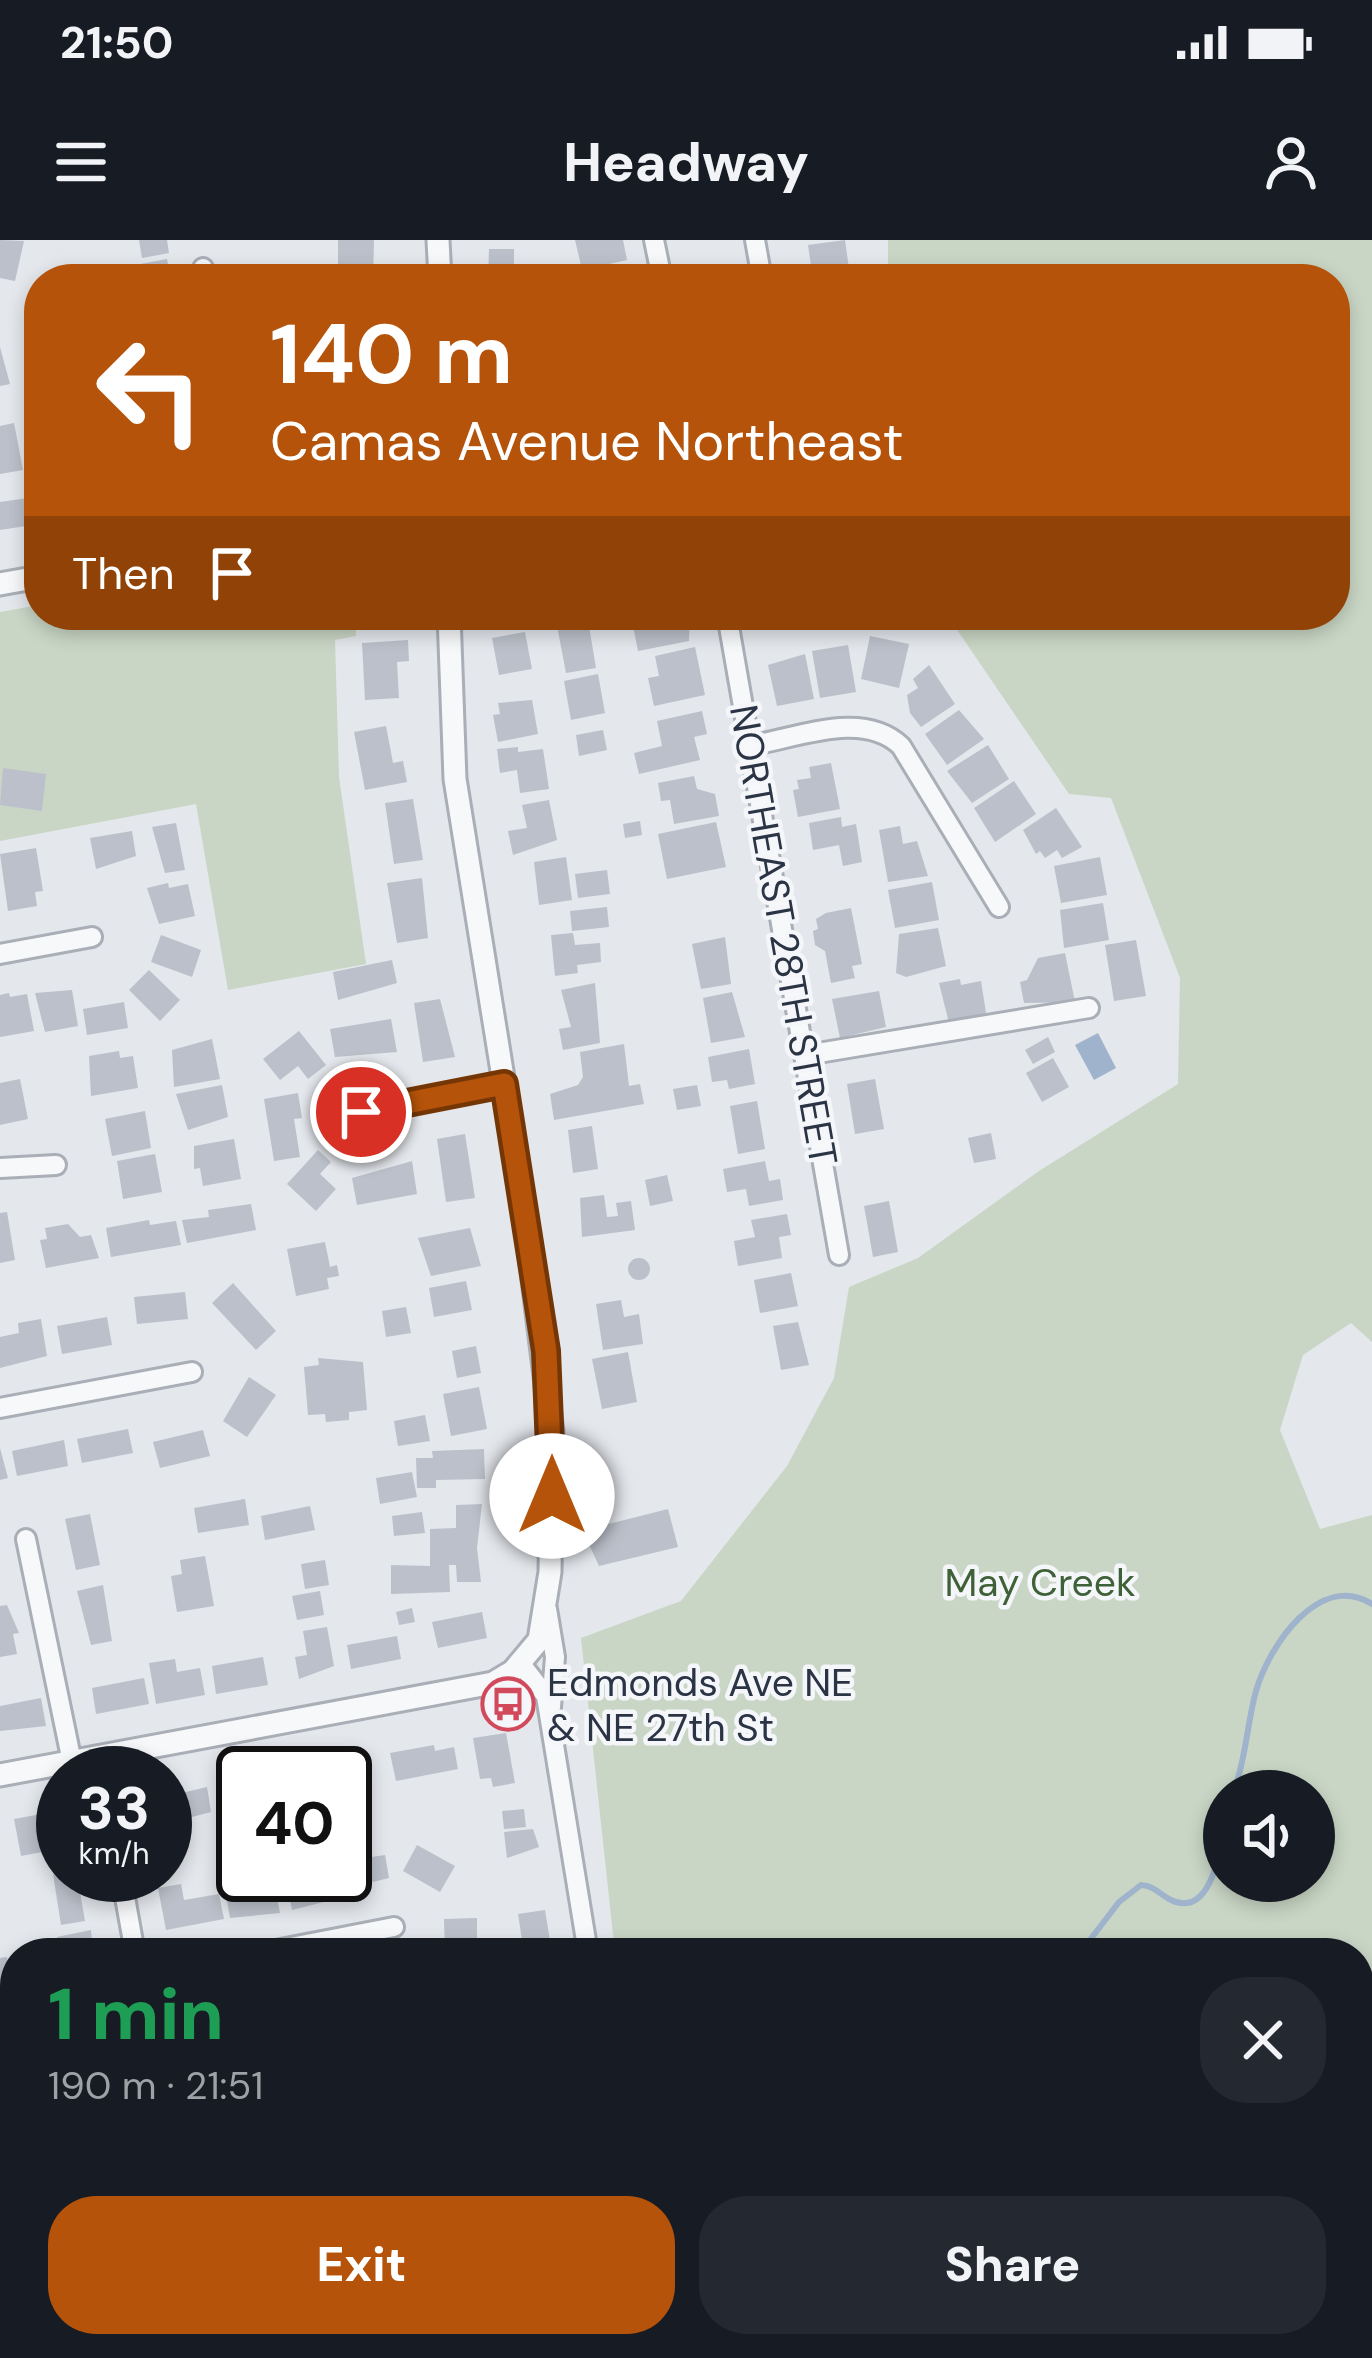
<!DOCTYPE html>
<html lang="en">
<head>
<meta charset="utf-8">
<style>
	:root { --surface:#171b24; --page:#242831; --text:#f1f3f6; --muted:#9ea1a6; --accent:#b45309 }
	body { margin:0; font-family:"DM Sans",sans-serif; background:var(--page); color:var(--text); height:100vh; display:flex; flex-direction:column; font-size:45px; white-space:nowrap }
	* { box-sizing:border-box; margin:0 }
	p { font-size:39px; color:var(--muted) }
	.icon { flex:none; width:66px; height:66px; fill:none; stroke:currentColor; stroke-width:2; stroke-linecap:round; stroke-linejoin:round }
	.map { position:relative; flex:1; overflow:hidden }
	.panel { position:absolute; left:0px; top:1698px; width:1374px; height:420px; display:flex; flex-direction:column; background:var(--surface); border-radius:48px 48px 0 0; box-shadow:0 6px 18px #0003 }
	.panel>* { flex:none }
	.top-card { position:absolute; left:24px; top:24px; width:1326px; height:366px; border-radius:48px; box-shadow:0 6px 18px #0003; background:#b45309; color:#fff; overflow:hidden }
	.tools { position:absolute; left:1203px; top:1530px; display:grid; gap:24px }
	.tools a { display:grid; place-items:center; width:132px; height:132px; border-radius:50%; background:var(--surface); box-shadow:0 6px 18px #0003; font-size:60px }
	.speed { position:absolute; left:36px; top:1506px; display:flex; gap:24px; font-size:60px; font-weight:700; text-align:center }
	.speed>* { display:grid; place-content:center; width:156px; height:156px; border-radius:50%; background:var(--surface); box-shadow:0 6px 18px #0003; line-height:1 }
	.speed small { font-size:30px; font-weight:400 }
	.speed .limit { border:6px solid #111; border-radius:18px; background:#fff; color:#111 }
	.pin { position:absolute; display:grid; place-items:center; width:102px; height:102px; color:#fff; margin:-51px; border:6px solid #fff; border-radius:50%; box-shadow:0 3px 12px #0007 }
	.me { position:absolute; width:132px; margin:-66px; rotate:0deg; stroke-linejoin:round; filter:drop-shadow(0 0 9px #0008) }
	.turn { display:flex; align-items:center; gap:42px; height:252px; padding:0 48px; font-size:54px }
	.turn .icon { width:156px; height:156px; stroke-width:2.5 }
	.turn b { display:block; font-size:84px; line-height:102px }
	.then { display:flex; align-items:center; height:114px; padding:0 48px; background:#0003; gap:24px; font-size:45px }
	.round { display:grid; place-items:center; flex:none; width:126px; height:126px; border-radius:48px; background:var(--page) }
	.head { display:flex; align-items:center; justify-content:space-between; height:204px; padding:0 48px }
	h1 { font-size:72px; font-weight:800; line-height:90px; color:#1e9e55 }
	.primary-button { display:flex; gap:24px; margin-top:auto; padding:24px 48px }
	.primary-button a { flex:1; height:138px; border-radius:48px; background:var(--accent); color:#fff; font-size:48px; font-weight:800; line-height:138px; text-align:center }
	.primary-button a+a { background:var(--page); color:var(--text) }
	.status { display:flex; justify-content:space-between; align-items:center; height:84px; padding:0 60px; background:var(--surface); direction:ltr }
	.status svg { height:33px; fill:currentColor }
	header { display:flex; justify-content:space-between; align-items:center; height:156px; padding:0 48px; background:var(--surface); font-size:54px; font-weight:800 }
	.map>svg:first-child { display:block }
	.green { fill:#c9d6c5; fill-rule:evenodd }
	.water { fill:#9fb4cc }
	.lines { fill:none; stroke-linecap:round; stroke-linejoin:round }
	.stream { stroke:#9fb4cc; stroke-width:6 }
	.building { fill:#bbc0ca }
	.minor-casing { stroke:#a9aeb7; stroke-width:24 }
	.tertiary-casing { stroke:#a9aeb7; stroke-width:27 }
	.minor { stroke:#f7f8fa; stroke-width:18 }
	.tertiary { stroke:#f7f8fa; stroke-width:21 }
	.route-casing { stroke:#753606; stroke-width:30 }
	.route { stroke:#b45309; stroke-width:21 }
	.labels { text-anchor:middle; stroke-width:9; stroke-linejoin:round; paint-order:stroke }
	.street-label { font-size:39px; fill:#2b3445; stroke:#f4f6f9 }
	.park-label { font-size:39px; fill:#3f6138; stroke:#f4f6f9 }
	.poi-label { font-size:39px; fill:#2b3445; stroke:#f4f6f9; text-anchor:start }
</style>
</head>
<body>
<div class="status"><b>21:50</b><svg viewBox="0 0 49 12"><path d="M0 12V9h3v3zM5 12V6h3v6zM10 12V3h3v9zM15 12V0h3v12zM26 1h20v11H26zM47 4h2v5h-2z"/></svg></div>
<header><svg class="icon" aria-label="menu" viewBox="0 0 24 24"><path d="M4 6h16M4 12h16M4 18h16"/></svg>Headway<svg class="icon" aria-label="person" viewBox="0 0 24 24"><circle cx="12" cy="8" r="4"/><path d="M4 21q1-7 8-7t8 7"/></svg></header>
<div class="map">
<svg width="1372" height="2118" viewBox="0 0 1372 2118">
	<rect width="100%" height="100%" fill="#e4e7ec"/>
	<path class="green" d="M 888,0 L 1372,0 L 1372,1102 L 1351,1083 L 1303,1115 L 1280,1190 L 1320,1289 L 1372,1275 L 1372,2118 L 631,2118 L 629,2103 L 1359,2103 L 1359,1713 L 615,1713 L 581,1398 L 681,1361 L 787,1226 L 834,1138 L 849,1047 L 918,1018 L 1039,931 L 1178,844 L 1180,738 L 1111,558 L 1069,554 L 947,375 L 1335,375 L 1335,39 L 888,39 ZM 1224,1551 L 1314,1551 L 1314,1641 L 1224,1641 Z
		M 39,365 L 39,375 L 356,375 L 356,396 L 335,400 L 339,537 L 366,724 L 228,750 L 196,564 L 0,601 L 0,372 Z
		M 555,2103 L 596,2103 L 598,2118 L 541,2118 Z"/>
	<path class="water" d="M 1098,793 L 1116,828 L 1094,840 L 1075,805 Z"/>
	<g class="lines">
		<path class="stream" d="M 1234,1551 C 1246,1518 1247,1484 1256,1451 C 1269,1406 1319,1331 1372,1364
			M 1080,1713 L 1119,1662 L 1141,1645 C 1157,1646 1162,1658 1176,1662 C 1212,1673 1221,1608 1224,1586
			M 911,2103 L 911,2118
			M 1014,2103 L 1015,2118"/>
	</g>
	<path class="building" d="M 0,0 L 24,1 L 15,41 L 0,38 Z
		M 139,0 L 167,0 L 169,13 L 142,18 Z
		M 338,0 L 374,0 L 373,39 L 338,39 Z
		M 575,0 L 623,0 L 627,20 L 582,30 Z
		M 845,0 L 850,36 L 813,39 L 808,5 Z
		M 489,9 L 514,9 L 514,24 L 526,24 L 526,39 L 488,39 Z
		M 167,19 L 171,39 L 126,39 L 124,27 Z
		M 39,83 L 39,137 L 37,137 L 27,85 Z
		M 0,107 L 10,144 L 0,146 Z
		M 14,183 L 23,230 L 0,234 L 0,186 Z
		M 35,257 L 39,284 L 0,290 L 0,262 Z
		M 381,375 L 406,375 L 406,381 L 381,382 Z
		M 690,375 L 689,401 L 638,411 L 631,376 Z
		M 588,380 L 596,428 L 566,433 L 557,386 Z
		M 525,392 L 532,429 L 499,435 L 492,398 Z
		M 870,396 L 909,404 L 899,448 L 861,439 Z
		M 408,400 L 409,421 L 397,422 L 399,458 L 365,460 L 362,403 Z
		M 848,405 L 856,452 L 820,458 L 812,411 Z
		M 695,407 L 705,455 L 654,466 L 648,438 L 659,436 L 655,416 Z
		M 805,414 L 814,459 L 777,466 L 768,425 Z
		M 929,425 L 955,464 L 921,487 L 910,473 L 907,455 L 918,448 L 913,439 Z
		M 598,434 L 605,473 L 571,480 L 564,441 Z
		M 532,460 L 538,494 L 498,502 L 493,475 L 500,474 L 498,463 Z
		M 959,470 L 984,499 L 947,525 L 925,494 Z
		M 702,471 L 707,494 L 694,497 L 700,520 L 639,534 L 634,513 L 662,506 L 657,481 Z
		M 386,486 L 393,523 L 403,521 L 407,542 L 365,550 L 354,492 Z
		M 603,490 L 607,510 L 579,516 L 576,495 Z
		M 988,505 L 1009,539 L 972,563 L 947,531 Z
		M 518,507 L 518,512 L 543,509 L 549,549 L 520,553 L 517,530 L 500,533 L 497,509 Z
		M 831,523 L 840,569 L 798,577 L 793,550 L 799,549 L 797,540 L 811,538 L 809,527 Z
		M 3,528 L 46,534 L 42,571 L 0,565 Z
		M 694,536 L 697,549 L 715,554 L 719,576 L 674,584 L 670,560 L 661,561 L 658,543 Z
		M 1014,541 L 1036,574 L 995,602 L 974,568 Z
		M 413,559 L 423,620 L 394,624 L 385,563 Z
		M 549,560 L 557,600 L 513,615 L 508,591 L 527,588 L 522,565 Z
		M 1056,568 L 1082,607 L 1062,618 L 1057,610 L 1045,618 L 1040,611 L 1036,614 L 1023,590 Z
		M 841,577 L 842,587 L 856,584 L 862,622 L 843,626 L 839,605 L 813,610 L 809,583 Z
		M 640,581 L 642,595 L 625,598 L 623,584 Z
		M 716,582 L 726,627 L 667,639 L 658,594 Z
		M 176,583 L 185,630 L 165,633 L 152,587 Z
		M 900,586 L 903,604 L 917,601 L 928,636 L 888,642 L 879,590 Z
		M 132,591 L 136,616 L 96,629 L 90,598 Z
		M 36,608 L 43,651 L 35,652 L 37,666 L 8,671 L 0,614 Z
		M 566,617 L 572,660 L 539,665 L 534,622 Z
		M 1100,617 L 1107,655 L 1061,663 L 1054,626 Z
		M 607,630 L 610,654 L 578,658 L 575,634 Z
		M 422,638 L 428,698 L 397,703 L 387,643 Z
		M 932,642 L 939,680 L 895,688 L 888,650 Z
		M 168,643 L 169,648 L 188,644 L 195,676 L 159,684 L 147,648 Z
		M 1103,663 L 1109,700 L 1064,708 L 1060,670 Z
		M 607,667 L 609,687 L 572,691 L 570,671 Z
		M 851,668 L 862,724 L 852,726 L 855,738 L 831,743 L 825,711 L 815,705 L 813,691 L 818,689 L 816,679 L 826,673 Z
		M 938,688 L 946,726 L 906,737 L 896,733 L 899,694 Z
		M 573,693 L 575,705 L 600,703 L 601,722 L 577,725 L 578,733 L 555,736 L 551,695 Z
		M 161,695 L 201,710 L 192,737 L 151,722 Z
		M 725,697 L 731,744 L 701,749 L 692,704 Z
		M 1136,700 L 1146,756 L 1114,761 L 1105,705 Z
		M 1065,713 L 1075,762 L 1024,763 L 1020,742 L 1027,740 L 1038,718 Z
		M 392,720 L 397,743 L 338,760 L 333,732 Z
		M 149,730 L 180,760 L 160,781 L 129,750 Z
		M 960,739 L 961,745 L 981,741 L 986,773 L 949,783 L 939,743 Z
		M 595,743 L 600,803 L 563,810 L 559,789 L 571,787 L 561,750 Z
		M 72,750 L 78,786 L 45,792 L 35,753 Z
		M 879,751 L 886,787 L 840,798 L 832,759 Z
		M 732,752 L 745,797 L 711,803 L 703,758 Z
		M 9,753 L 10,757 L 27,754 L 34,791 L 0,797 L 0,755 Z
		M 440,759 L 455,817 L 423,822 L 414,763 Z
		M 124,762 L 128,788 L 87,795 L 83,769 Z
		M 391,779 L 397,812 L 335,817 L 330,789 Z
		M 299,791 L 326,825 L 308,839 L 298,826 L 280,840 L 263,819 Z
		M 1048,797 L 1055,812 L 1033,824 L 1025,810 Z
		M 212,799 L 220,839 L 174,847 L 172,810 Z
		M 624,804 L 629,846 L 640,844 L 644,864 L 554,880 L 550,854 L 578,845 L 583,837 L 580,812 Z
		M 749,809 L 755,844 L 729,849 L 727,840 L 712,842 L 708,817 Z
		M 119,811 L 120,818 L 133,816 L 138,848 L 91,856 L 89,816 Z
		M 1053,818 L 1069,847 L 1042,862 L 1026,833 Z
		M 20,839 L 28,879 L 0,885 L 0,843 Z
		M 875,839 L 884,889 L 855,894 L 847,844 Z
		M 222,845 L 228,877 L 188,890 L 176,854 Z
		M 697,845 L 701,866 L 677,870 L 673,849 Z
		M 298,853 L 302,878 L 294,879 L 300,917 L 274,921 L 264,859 Z
		M 757,861 L 765,909 L 738,914 L 730,866 Z
		M 145,871 L 151,908 L 112,916 L 105,879 Z
		M 592,886 L 598,929 L 573,933 L 568,890 Z
		M 991,893 L 996,919 L 974,923 L 968,898 Z
		M 465,894 L 475,958 L 446,962 L 437,899 Z
		M 234,899 L 241,939 L 203,946 L 200,928 L 194,929 L 194,906 Z
		M 318,910 L 331,922 L 320,934 L 336,949 L 316,971 L 287,944 Z
		M 155,914 L 162,952 L 123,959 L 117,921 Z
		M 412,921 L 417,954 L 357,965 L 352,938 Z
		M 765,921 L 769,941 L 780,939 L 783,960 L 749,966 L 746,949 L 727,952 L 723,929 Z
		M 667,935 L 673,961 L 650,966 L 645,940 Z
		M 604,955 L 607,977 L 618,976 L 616,963 L 631,961 L 635,990 L 582,997 L 580,958 Z
		M 889,961 L 898,1012 L 873,1017 L 864,966 Z
		M 251,964 L 256,990 L 187,1003 L 182,980 L 209,977 L 208,970 Z
		M 7,972 L 15,1020 L 0,1023 L 0,973 Z
		M 787,974 L 791,995 L 779,997 L 782,1018 L 738,1026 L 734,1001 L 755,997 L 751,980 Z
		M 149,980 L 150,985 L 176,981 L 181,1005 L 111,1017 L 106,988 Z
		M 68,984 L 80,997 L 91,995 L 99,1018 L 46,1028 L 40,1000 L 47,999 L 45,988 Z
		M 470,988 L 481,1026 L 431,1036 L 418,998 Z
		M 325,1002 L 330,1027 L 337,1025 L 339,1036 L 327,1038 L 329,1049 L 296,1056 L 287,1009 Z
		M628 1029a11 11 0 1 1 22 0a11 11 0 1 1-22 0Z
		M 791,1033 L 798,1066 L 760,1073 L 754,1040 Z
		M 466,1041 L 472,1070 L 434,1077 L 429,1048 Z
		M 233,1043 L 276,1091 L 256,1110 L 212,1063 Z
		M 185,1052 L 188,1079 L 137,1084 L 134,1057 Z
		M 621,1060 L 624,1077 L 639,1074 L 643,1104 L 603,1110 L 596,1064 Z
		M 406,1067 L 411,1093 L 386,1097 L 382,1071 Z
		M 107,1077 L 112,1105 L 62,1114 L 57,1086 Z
		M 41,1079 L 47,1116 L 0,1128 L 0,1097 L 19,1093 L 18,1083 Z
		M 798,1082 L 809,1125 L 781,1130 L 773,1086 Z
		M 476,1106 L 481,1133 L 457,1138 L 452,1111 Z
		M 628,1112 L 637,1162 L 602,1169 L 592,1119 Z
		M 318,1118 L 363,1122 L 367,1170 L 349,1172 L 349,1180 L 326,1182 L 325,1174 L 308,1175 L 304,1127 L 319,1125 Z
		M 249,1137 L 276,1155 L 247,1197 L 223,1181 Z
		M 479,1147 L 487,1189 L 451,1196 L 443,1154 Z
		M 425,1175 L 430,1201 L 398,1206 L 394,1181 Z
		M 128,1189 L 133,1213 L 82,1223 L 77,1199 Z
		M 203,1190 L 210,1216 L 160,1228 L 153,1202 Z
		M 64,1200 L 68,1226 L 17,1236 L 12,1211 Z
		M 0,1208 L 8,1238 L 0,1240 Z
		M 484,1209 L 485,1239 L 436,1240 L 436,1248 L 417,1248 L 416,1218 L 433,1218 L 432,1211 Z
		M 412,1232 L 417,1257 L 380,1264 L 376,1238 Z
		M 245,1259 L 249,1285 L 198,1293 L 194,1268 Z
		M 482,1264 L 477,1308 L 481,1342 L 457,1342 L 456,1325 L 449,1325 L 450,1352 L 391,1354 L 391,1325 L 430,1326 L 430,1289 L 456,1288 L 456,1265 Z
		M 310,1266 L 315,1290 L 265,1300 L 261,1276 Z
		M 668,1269 L 678,1307 L 599,1326 L 587,1300 L 589,1289 Z
		M 422,1272 L 425,1293 L 394,1296 L 392,1276 Z
		M 90,1274 L 100,1325 L 76,1330 L 65,1279 Z
		M 205,1316 L 214,1366 L 177,1372 L 171,1336 L 182,1334 L 180,1320 Z
		M 325,1320 L 329,1345 L 305,1349 L 301,1324 Z
		M 103,1345 L 112,1401 L 91,1405 L 77,1351 Z
		M 320,1351 L 324,1375 L 297,1380 L 292,1356 Z
		M 7,1365 L 19,1393 L 13,1394 L 17,1414 L 0,1417 L 0,1366 Z
		M 412,1368 L 415,1382 L 399,1385 L 396,1372 Z
		M 482,1372 L 487,1398 L 438,1408 L 432,1382 Z
		M 327,1387 L 334,1426 L 299,1439 L 295,1417 L 307,1415 L 303,1391 Z
		M 397,1396 L 401,1419 L 351,1429 L 347,1405 Z
		M 263,1417 L 268,1445 L 216,1454 L 212,1426 Z
		M 175,1419 L 177,1432 L 200,1428 L 205,1455 L 156,1464 L 149,1423 Z
		M 144,1438 L 149,1464 L 96,1474 L 92,1448 Z
		M 41,1458 L 46,1486 L 0,1491 L 0,1466 Z
		M 506,1493 L 515,1543 L 493,1547 L 491,1538 L 480,1539 L 473,1498 Z
		M 434,1505 L 435,1511 L 454,1507 L 458,1529 L 396,1541 L 390,1513 Z
		M 350,1521 L 354,1546 L 345,1548 L 345,1533 L 314,1533 L 313,1527 Z
		M 207,1547 L 211,1572 L 165,1584 L 165,1557 Z
		M 524,1569 L 526,1587 L 504,1589 L 502,1571 Z
		M 63,1570 L 63,1595 L 55,1596 L 58,1609 L 21,1616 L 14,1579 Z
		M 533,1589 L 539,1607 L 507,1618 L 504,1592 Z
		M 417,1605 L 455,1626 L 440,1652 L 403,1631 Z
		M 385,1615 L 389,1638 L 340,1650 L 338,1635 L 345,1635 L 345,1621 Z
		M 53,1634 L 77,1635 L 85,1681 L 61,1685 Z
		M 298,1635 L 298,1640 L 327,1635 L 332,1660 L 292,1670 L 286,1637 Z
		M 274,1642 L 280,1673 L 230,1678 L 225,1650 Z
		M 181,1644 L 184,1660 L 219,1654 L 224,1679 L 166,1690 L 158,1648 Z
		M 545,1670 L 552,1713 L 524,1713 L 518,1674 Z
		M 477,1678 L 477,1713 L 445,1713 L 444,1679 Z
		M 91,1690 L 93,1713 L 60,1713 L 57,1697 Z
		M 7,1717 L 15,1764 L 0,1767 L 0,1718 Z
		M 15,1773 L 15,1821 L 0,1823 L 0,1776 Z
		M 15,1826 L 15,1866 L 0,1869 L 0,1829 Z
		M 15,1894 L 15,1931 L 10,1932 L 3,1896 Z
		M 179,2103 L 192,2118 L 152,2118 L 150,2113 Z
		M 231,2103 L 282,2103 L 283,2107 L 234,2117 Z
		M 366,2103 L 394,2103 L 396,2116 L 368,2118 Z"/>
	<g class="lines">
		<g class="minor-casing">
			<path id="minor" d="M 654,0 L 662,39
				M 755,0 L 762,39
				M 203,28 L 205,39
				M 727,375 L 839,1015
				M 753,505 C 800,497 863,470 901,506 L 999,667
				M 0,714 L 92,697
				M 806,815 L 1089,768
				M 361,872 L 504,844
				M 0,928 L 56,925
				M 0,1168 L 192,1132
				M 26,1299 L 72,1522
				M 547,1369 L 555,1417 L 551,1467
				M 521,1424 L 546,1456 L 588,1713
				M 121,1635 L 135,1713
				M 260,1713 L 394,1687
				M 0,2017 L 15,2095
				M 0,2109 L 29,2103"/>
		</g>
		<g class="tertiary-casing">
			<path id="tertiary" d="M 438,0 L 440,39
				M 0,344 L 39,337
				M 0,1535 L 493,1443 L 513,1431 L 539,1400 L 550,1332 L 552,1192 L 524,968 L 455,539 L 449,375"/>
		</g>
		<use href="#minor" class="minor"/>
		<use href="#tertiary" class="tertiary"/>
	</g>
	<g class="lines">
		<g class="route-casing">
			<path id="route" d="M 361,872 L 504,844 L 546,1111 L 552,1256"/>
		</g>
		<use href="#route" class="route"/>
	</g>
	<defs>
		<g id="bus-ring" transform="scale(2.7)"><circle r="9.5" fill="#f4f6f9" stroke="#d1495b" stroke-width="1.5"/><path d="M-5-6H5V4H4V6H2V4H-2V6H-4V4H-5ZM-3.5-4V0h7V-4ZM-3.5 1.2v1.5H-2V1.2ZM2 1.2v1.5H3.5V1.2Z" fill="#d1495b"/></g>
	</defs>
	<g fill-rule="evenodd">
		<use href="#bus-ring" x="508" y="1464"/>
	</g>
	<g class="labels">
		<g class="street-label">
			<text transform="translate(784 695) rotate(80)" y="14">NORTHEAST 28TH STREET</text>
		</g>
		<g class="park-label">
			<text x="1040" y="1356">May Creek</text>
		</g>
		<g class="poi-label">
			<text x="547" y="1456">Edmonds Ave NE<tspan x="547" dy="45">&amp; NE 27th St</tspan></text>
		</g>
	</g>
</svg>
<div class="tools">
<a><svg class="icon" aria-label="sound" viewBox="0 0 24 24"><path d="M4 9h4l5-4v14l-5-4H4zM17 9q2 3 0 6"/></svg></a>
</div>
<div class="speed"><div>33<small>km/h</small></div><div class="limit">40</div></div>
<div class="pin" style="left:361px;top:872px;background:#d93025"><svg class="icon" aria-label="arrive" viewBox="0 0 24 24"><path d="M6 21V4h12l-3 4 3 4H6"/></svg></div>
<svg class="me" style="left:552px;top:1256px" viewBox="-20 -20 40 40"><circle r="19" fill="#fff"/><path d="M0-13L10 11 0 6-10 11z" fill="#b45309"/></svg>
<div class="top-card">
<div class="turn"><svg class="icon" aria-label="left" viewBox="0 0 24 24"><path d="M17 20v-9H6M10 6l-5 5 5 5"/></svg><div><b>140 m</b>Camas Avenue Northeast</div></div>
<div class="then">Then<svg class="icon" aria-label="arrive" viewBox="0 0 24 24"><path d="M6 21V4h12l-3 4 3 4H6"/></svg></div>
</div>
<section class="panel">
<div class="head"><div><h1>1 min</h1><p>190 m · 21:51</p></div><a class="round"><svg class="icon" aria-label="close" viewBox="0 0 24 24"><path d="M6 6l12 12M18 6L6 18"/></svg></a></div>
<div class="primary-button"><a>Exit</a><a>Share</a></div>
</section>
</div>
</body>
</html>
